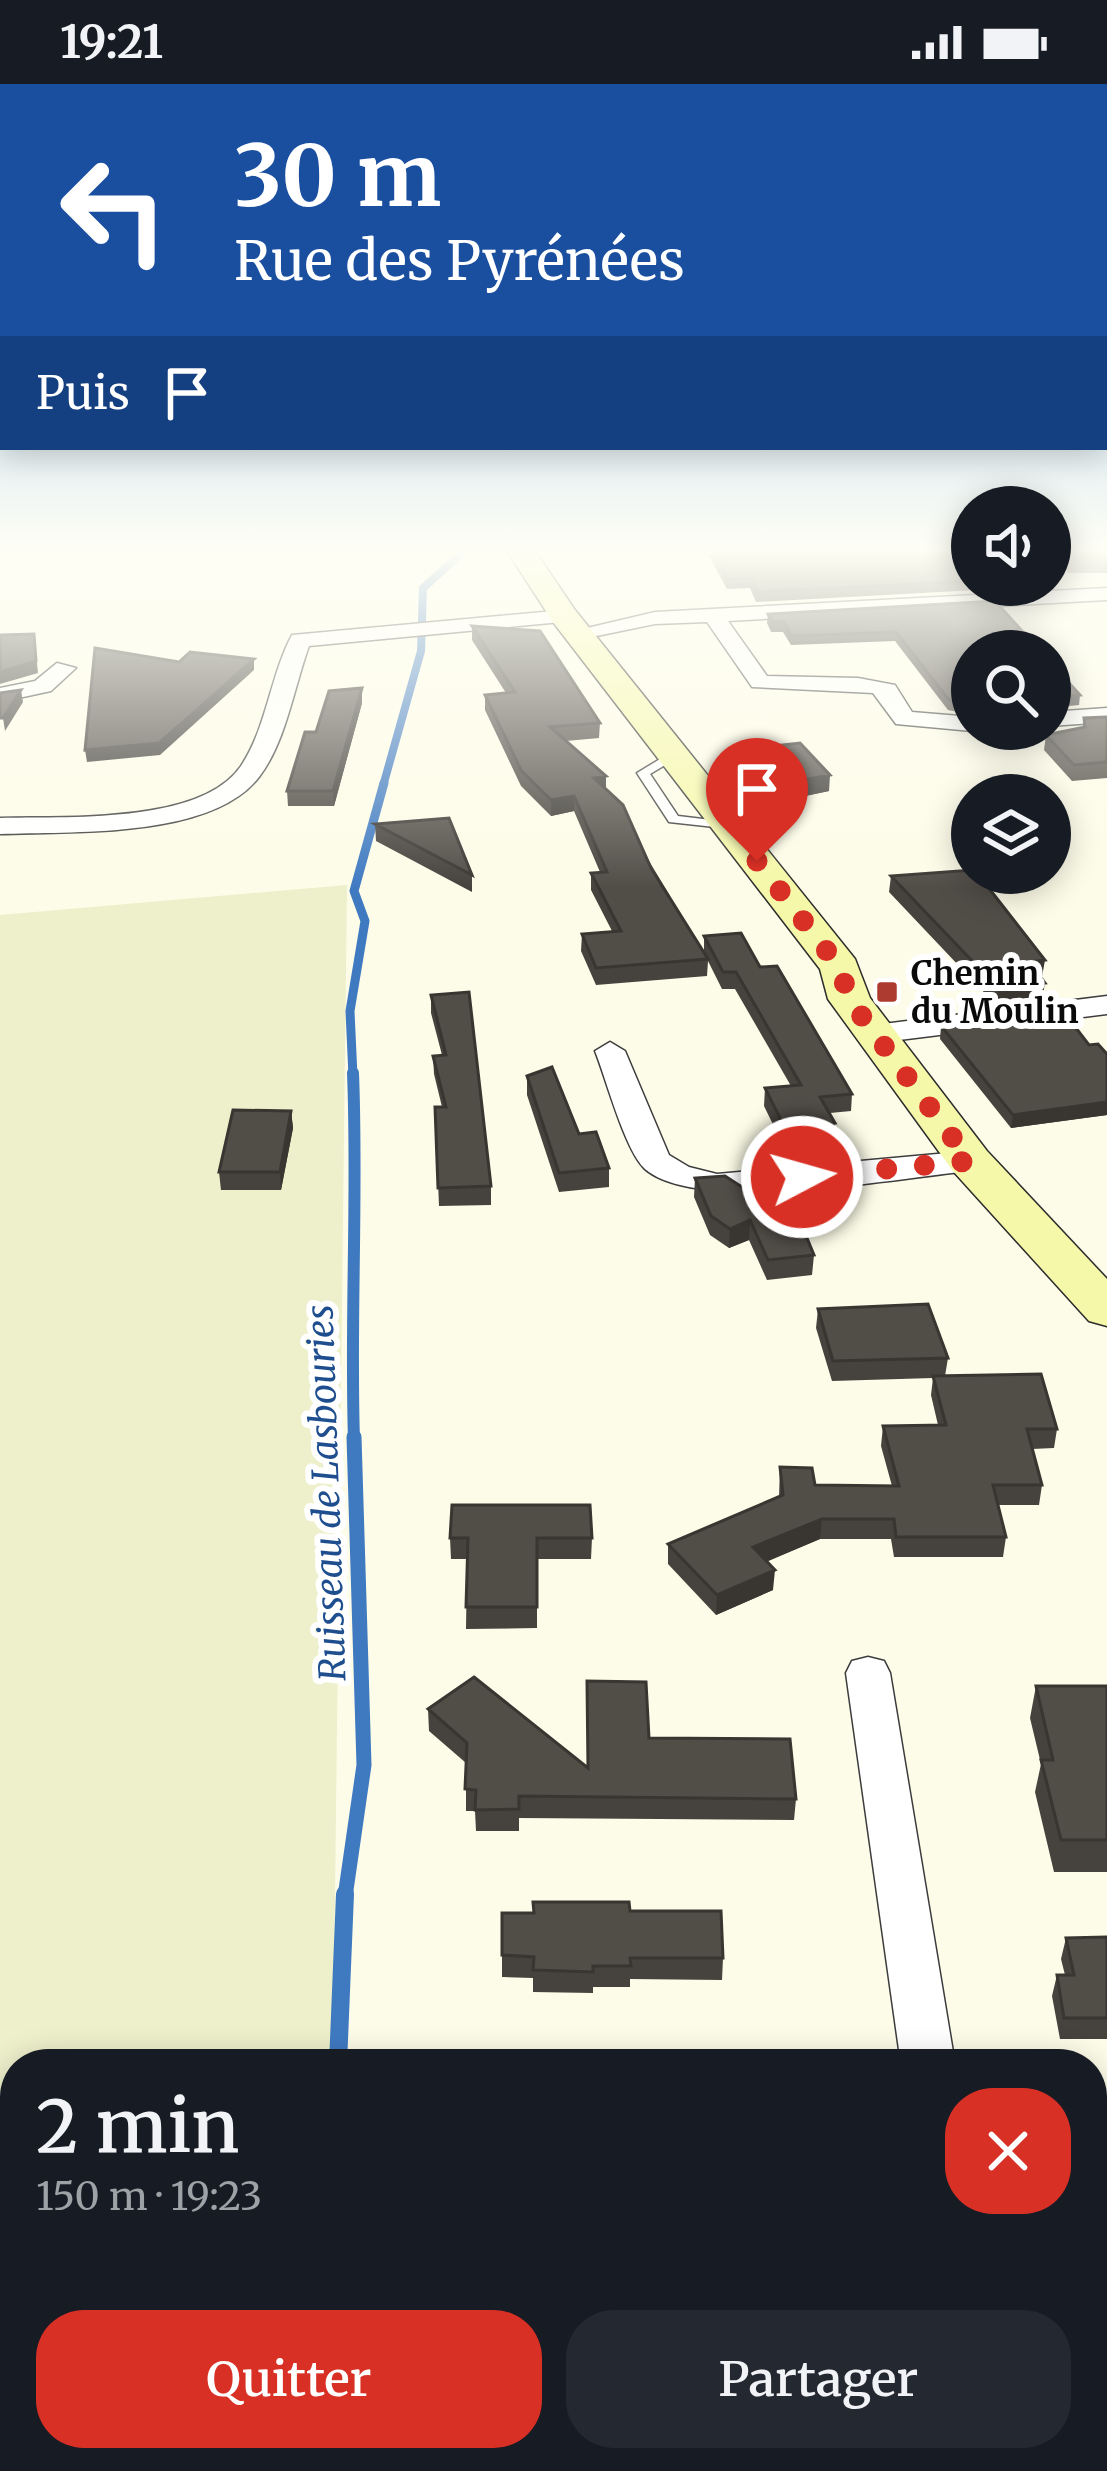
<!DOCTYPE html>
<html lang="fr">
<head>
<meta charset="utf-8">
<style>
	:root { --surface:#171b24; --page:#242831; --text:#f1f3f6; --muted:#9ea1a6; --accent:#d93025 }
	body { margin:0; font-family:Merriweather,serif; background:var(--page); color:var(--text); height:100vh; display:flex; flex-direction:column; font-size:45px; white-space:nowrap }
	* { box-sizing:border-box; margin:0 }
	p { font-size:39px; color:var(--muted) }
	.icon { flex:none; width:66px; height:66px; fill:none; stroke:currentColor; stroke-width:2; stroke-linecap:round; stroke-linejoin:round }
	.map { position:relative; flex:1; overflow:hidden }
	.panel { position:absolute; left:0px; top:1965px; width:1107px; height:423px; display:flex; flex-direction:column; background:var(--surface); border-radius:48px 48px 0 0; box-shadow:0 6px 30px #0003 }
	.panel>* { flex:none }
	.top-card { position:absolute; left:0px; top:0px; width:1107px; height:366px; box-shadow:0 6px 30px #0003; background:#1a4fa0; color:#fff; overflow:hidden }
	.buttons { position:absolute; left:951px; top:402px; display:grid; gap:24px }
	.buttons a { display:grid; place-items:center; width:120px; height:120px; border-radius:50%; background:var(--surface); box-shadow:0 6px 30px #0003; font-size:60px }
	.pin { position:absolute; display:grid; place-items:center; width:102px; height:102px; color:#fff; margin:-123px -51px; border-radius:50% 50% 50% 0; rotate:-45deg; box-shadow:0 0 12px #0007 }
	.pin .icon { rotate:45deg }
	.me { position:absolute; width:132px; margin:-66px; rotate:84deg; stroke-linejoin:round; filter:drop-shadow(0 0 9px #0008) }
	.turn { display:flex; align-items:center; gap:42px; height:252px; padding:0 36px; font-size:54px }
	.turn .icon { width:156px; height:156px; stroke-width:2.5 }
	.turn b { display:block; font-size:84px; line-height:102px }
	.then { display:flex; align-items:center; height:114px; padding:0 36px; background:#0003; gap:24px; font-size:45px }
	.round { display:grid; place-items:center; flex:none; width:126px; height:126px; border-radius:48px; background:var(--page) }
	.head { display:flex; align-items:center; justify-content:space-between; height:204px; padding:0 36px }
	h1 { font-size:72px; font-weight:600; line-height:90px }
	.action { display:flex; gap:24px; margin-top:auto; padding:24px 36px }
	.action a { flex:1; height:138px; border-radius:48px; background:var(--accent); color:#fff; font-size:48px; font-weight:600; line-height:138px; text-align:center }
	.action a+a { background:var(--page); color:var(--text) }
	.status { display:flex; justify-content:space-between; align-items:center; height:84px; padding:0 60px; background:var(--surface); direction:ltr }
	.status svg { height:33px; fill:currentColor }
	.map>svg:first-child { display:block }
	.farmland { fill:#eef0cb }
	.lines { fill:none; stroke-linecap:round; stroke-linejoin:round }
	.stream-far4 { stroke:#3f7ac1; stroke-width:8 }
	.stream-far3 { stroke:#3f7ac1; stroke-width:9 }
	.stream-far2 { stroke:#3f7ac1; stroke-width:12 }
	.stream-far1 { stroke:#3f7ac1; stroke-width:15 }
	.stream { stroke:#3f7ac1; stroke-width:18 }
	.lane-casing { stroke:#3d3d3d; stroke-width:3 }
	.street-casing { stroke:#3d3d3d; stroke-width:3 }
	.secondary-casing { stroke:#2c2c2c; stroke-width:3 }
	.lane { fill:#fff; fill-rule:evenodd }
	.street { fill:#fff; fill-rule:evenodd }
	.secondary { fill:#f5f8a9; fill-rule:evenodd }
	.wall { fill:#46423d }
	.shaded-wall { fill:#393632 }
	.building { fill:#514d47; stroke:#393632; stroke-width:3 }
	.route { stroke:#d93025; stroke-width:21; stroke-dasharray:0 37.8 }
	.poi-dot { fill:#ad3b2f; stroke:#fff; stroke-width:4.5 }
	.labels { text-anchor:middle; stroke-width:12; stroke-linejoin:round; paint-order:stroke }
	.poi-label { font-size:33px; font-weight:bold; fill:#0a0a0a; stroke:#fff; text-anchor:start }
	.water-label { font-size:36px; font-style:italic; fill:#1f4e8f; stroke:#fff }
</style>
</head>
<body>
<div class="status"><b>19:21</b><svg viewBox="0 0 49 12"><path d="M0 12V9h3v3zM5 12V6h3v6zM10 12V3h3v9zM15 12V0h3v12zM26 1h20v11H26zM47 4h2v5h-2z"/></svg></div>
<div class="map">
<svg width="1107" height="2387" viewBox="0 0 1107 2387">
	<rect width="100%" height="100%" fill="#fdfce8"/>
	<path class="farmland" d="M 347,801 L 333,1980 L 15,1980 L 15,2373 L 328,2373 L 328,2387 L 0,2387 L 0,831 Z"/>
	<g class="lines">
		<path class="stream-far4" d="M 383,702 L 421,567 L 423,504 L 461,470"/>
		<path class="stream-far3" d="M 353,992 L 350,927 L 365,837 L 354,807 L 384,699"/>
		<path class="stream-far2" d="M 353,989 C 358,1112 350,1233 354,1356"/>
		<path class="stream-far1" d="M 345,1813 L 364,1681 L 354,1353"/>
		<path class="stream" d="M 338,1980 L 345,1810
			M 300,2387 L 301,2373"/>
		<g class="lane-casing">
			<path id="lane" d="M 670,669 L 680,672 L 650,690 L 678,732 L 728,738 L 733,739 L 733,745 L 669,738 L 637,689 Z"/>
		</g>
		<g class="street-casing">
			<path id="street" d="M 1107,504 L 1107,516 L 728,537 L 767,592 L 858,594 L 895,601 L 912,628 L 972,633 L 972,645 L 980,645 L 972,647 L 896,640 L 873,609 L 752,603 L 707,538 L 655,540 L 577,556 L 566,549 L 655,528 Z
				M 564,526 L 572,527 L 572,537 L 309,562 C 294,603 286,658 259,693 C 211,755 72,747 0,750 L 0,734 C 63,732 201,741 241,682 C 267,643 270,592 292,551 Z
				M 57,579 L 76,584 L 51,607 L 0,618 L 0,604 L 35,597 Z
				M 1107,624 L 1107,638 L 1050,642 L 1050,628 Z
				M 1107,912 L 1107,930 L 875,959 L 860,950 L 875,941 Z
				M 610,958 L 625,967 L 669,1071 L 689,1083 L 717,1090 L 970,1067 L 987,1077 L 970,1087 C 898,1094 698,1131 645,1085 C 625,1067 606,994 595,967 Z
				M 868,1573 L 884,1577 L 890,1589 L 955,1980 L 901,1980 L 846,1589 L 852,1577 Z
				M 1092,2086 L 1107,2086 L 1107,2138 L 1092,2138 Z
				M 761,2373 L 823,2373 L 823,2387 L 761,2387 Z"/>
		</g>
		<g class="secondary-casing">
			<path id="secondary" d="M 509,470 L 537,470 L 575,526 L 855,875 L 870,914 L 987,1067 L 1107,1195 L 1107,1242 L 1089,1237 L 953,1087 L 828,915 L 820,885 L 553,538 Z"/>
		</g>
		<use href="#lane" class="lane"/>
		<use href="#street" class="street"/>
		<use href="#secondary" class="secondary"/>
	</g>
	<path class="wall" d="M 708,470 L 954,470 L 972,491 L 972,501 L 977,501 L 976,506 L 756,518 L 750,504 L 727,505 Z
		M 1055,470 L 1107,470 L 1107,489 L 1068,489 Z
		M 995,517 L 972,567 L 972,631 L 948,626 L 895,557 L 791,561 L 783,548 L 771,548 L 767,539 L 768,530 Z
		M 472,542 L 600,639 L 599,654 L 566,657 L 606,705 L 704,869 L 704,852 L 760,883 L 852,1010 L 851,1027 L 830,1029 L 835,1039 L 833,1056 L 783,1061 L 764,1022 L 765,1004 L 791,1002 L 735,905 L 722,905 L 708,877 L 707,892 L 596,901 L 581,867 L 582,850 L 612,847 L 591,806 L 591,789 L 600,788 L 574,727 L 551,732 L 521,702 L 485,626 L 485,611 L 506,609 L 472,556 Z
		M 362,619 L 334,722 L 288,722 L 287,707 L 316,648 Z
		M 1107,633 L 1107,694 L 1072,697 L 1044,666 L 1046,651 L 1083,643 L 1084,634 Z
		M 755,664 L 829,707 L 786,716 L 754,680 Z
		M 375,740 L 472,791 L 472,808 L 376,757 Z
		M 891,792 L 1042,893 L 1040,893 L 1042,916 L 996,921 L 889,808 Z
		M 431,911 L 491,1102 L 491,1121 L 439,1122 L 435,1023 L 442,1023 L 434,990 L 433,972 L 442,971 L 431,929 Z
		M 941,942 L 1089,961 L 1107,970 L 1107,1031 L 1011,1044 L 940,955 Z
		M 527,992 L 609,1084 L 609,1103 L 559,1108 L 527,1011 Z
		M 291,1027 L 293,1044 L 281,1106 L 221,1106 L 219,1088 Z
		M 695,1094 L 814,1171 L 812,1191 L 767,1196 L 749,1156 L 729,1164 L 710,1151 L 694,1113 Z
		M 818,1225 L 948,1274 L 945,1292 L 1057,1345 L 1054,1364 L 1032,1365 L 1042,1401 L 1039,1421 L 998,1421 L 1006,1453 L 1003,1473 L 894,1473 L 891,1455 L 820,1455 L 767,1477 L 773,1506 L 716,1531 L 668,1480 L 668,1460 L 779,1413 L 780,1383 L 815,1401 L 892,1402 L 881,1362 L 883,1342 L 938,1341 L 931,1311 L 933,1294 L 832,1297 L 816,1244 Z
		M 450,1454 L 592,1454 L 591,1475 L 537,1475 L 537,1544 L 466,1545 L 467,1475 L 451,1475 Z
		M 1036,1602 L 1107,1602 L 1107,1788 L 1054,1788 L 1035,1708 L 1041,1680 L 1030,1634 Z
		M 428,1625 L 588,1684 L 649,1654 L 796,1715 L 794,1736 L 519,1734 L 519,1747 L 476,1747 L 475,1727 L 466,1727 L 466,1679 L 429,1647 Z
		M 533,1818 L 630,1827 L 723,1874 L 722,1896 L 630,1895 L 630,1903 L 593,1903 L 593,1909 L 533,1908 L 533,1894 L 502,1893 L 502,1829 L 533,1829 Z
		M 1107,1853 L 1107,1955 L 1060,1955 L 1052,1912 L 1057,1891 L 1065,1891 L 1061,1875 L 1066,1854 Z
		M 1092,2211 L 1107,2238 L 1107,2328 L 1092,2328 Z
		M 552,2373 L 641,2373 L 641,2381 L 552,2382 Z"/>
	<path class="shaded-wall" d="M 34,550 L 38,589 L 0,600 L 0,588 Z
		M 254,575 L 254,586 L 160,671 L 87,678 L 85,666 Z
		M 362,604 L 362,619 L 334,722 L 333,707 Z
		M 21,606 L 23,618 L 5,647 L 3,634 Z
		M 1080,611 L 1079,621 L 1050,624 L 1050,614 Z
		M 830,691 L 829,707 L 786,716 L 787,699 Z
		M 606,692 L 606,707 L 594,694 Z
		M 574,712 L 574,727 L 551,732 L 551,716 Z
		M 1045,876 L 1042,893 L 1027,895 L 1029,878 Z
		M 1045,899 L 1042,916 L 996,921 L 998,904 Z
		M 1107,1018 L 1107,1031 L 1011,1044 L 1013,1031 Z
		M 291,1027 L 293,1044 L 281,1106 L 280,1088 Z
		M 750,1136 L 749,1156 L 729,1164 L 730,1145 Z
		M 822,1435 L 820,1455 L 752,1484 L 753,1463 Z
		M 775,1486 L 773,1506 L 716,1531 L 717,1511 Z"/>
	<path class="building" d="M 714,470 L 954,470 L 972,491 L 972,497 L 757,508 L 750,494 L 728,495 Z
		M 1063,470 L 1105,470 L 1107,479 L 1070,479 Z
		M 995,517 L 1040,567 L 972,567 L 972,621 L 949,616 L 896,548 L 791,552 L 784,538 L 772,538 L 768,530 Z
		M 472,542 L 540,547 L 600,639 L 550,643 L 606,692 L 594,694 L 623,721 L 651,784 L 708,875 L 596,884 L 582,850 L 621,847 L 591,789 L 607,788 L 574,712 L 551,716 L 521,686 L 485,611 L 515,608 Z
		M 34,550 L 36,577 L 0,588 L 0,551 Z
		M 95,564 L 179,578 L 190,568 L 254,575 L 159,659 L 85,666 Z
		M 1050,578 L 1080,611 L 1050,614 Z
		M 362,604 L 333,707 L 287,707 L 305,648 L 316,648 L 329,607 Z
		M 21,606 L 3,634 L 0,634 L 0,609 Z
		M 1107,633 L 1107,678 L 1074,681 L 1046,651 L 1085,643 L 1084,634 Z
		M 800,659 L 830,691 L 787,699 L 755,664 Z
		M 449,734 L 472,791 L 375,740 Z
		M 972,786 L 972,789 L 977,789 L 1045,876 L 1029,878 L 1045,899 L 998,904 L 891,792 Z
		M 741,849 L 760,883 L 777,882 L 852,1010 L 820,1013 L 835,1039 L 785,1044 L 765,1004 L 801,1001 L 736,888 L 723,888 L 704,852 Z
		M 469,908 L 491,1102 L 438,1104 L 435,1023 L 446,1023 L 433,972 L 446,971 L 431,911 Z
		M 1063,927 L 1089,961 L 1098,960 L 1107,970 L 1107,1018 L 1013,1031 L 941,942 Z
		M 552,983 L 579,1050 L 596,1048 L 609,1084 L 559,1089 L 527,992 Z
		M 233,1026 L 291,1027 L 280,1088 L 219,1088 Z
		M 725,1092 L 802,1142 L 814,1171 L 768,1176 L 750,1136 L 730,1145 L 711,1132 L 695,1094 Z
		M 928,1220 L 948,1274 L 833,1277 L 818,1225 Z
		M 1041,1290 L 1057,1345 L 1027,1345 L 1042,1401 L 993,1401 L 1006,1453 L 896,1453 L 894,1435 L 822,1435 L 753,1463 L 775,1486 L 717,1511 L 668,1460 L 783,1411 L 780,1383 L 812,1384 L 815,1401 L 899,1402 L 883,1342 L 946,1341 L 933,1292 Z
		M 452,1421 L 590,1421 L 592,1454 L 537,1454 L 537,1523 L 466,1523 L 468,1454 L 450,1454 Z
		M 474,1593 L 588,1684 L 587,1597 L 646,1598 L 649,1654 L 790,1655 L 796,1715 L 519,1712 L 519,1725 L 475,1726 L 476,1706 L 465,1705 L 467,1659 L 428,1625 Z
		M 1036,1602 L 1107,1602 L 1107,1756 L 1061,1756 L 1041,1676 L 1053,1676 Z
		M 533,1818 L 629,1818 L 630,1827 L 721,1827 L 723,1874 L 630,1874 L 631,1882 L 593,1882 L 593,1888 L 533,1886 L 534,1873 L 502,1871 L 502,1829 L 534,1829 Z
		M 1107,1853 L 1107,1934 L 1064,1934 L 1057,1891 L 1074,1891 L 1066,1854 Z
		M 1092,2211 L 1102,2211 L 1107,2238 L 1107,2307 L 1092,2307 Z"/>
	<linearGradient id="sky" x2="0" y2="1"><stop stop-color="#92bfeb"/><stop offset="0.58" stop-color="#fefef5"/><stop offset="1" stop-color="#fefef5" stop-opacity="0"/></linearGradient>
	<rect width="1107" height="804" fill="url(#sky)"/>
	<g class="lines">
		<path class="route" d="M 757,777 L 840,884 L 849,915 L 970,1077 L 802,1093"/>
	</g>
	<rect class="poi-dot" x="875" y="896" width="24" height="24" rx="6"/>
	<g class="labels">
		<g class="poi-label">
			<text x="911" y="901">Chemin<tspan x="911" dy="38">du Moulin</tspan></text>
		</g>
		<g class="water-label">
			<text transform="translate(326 1409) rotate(-92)" y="13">Ruisseau de Lasbouries</text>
		</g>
	</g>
</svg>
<div class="buttons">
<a><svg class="icon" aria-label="sound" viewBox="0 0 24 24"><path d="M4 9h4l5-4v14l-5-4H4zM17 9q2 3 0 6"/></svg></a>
<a><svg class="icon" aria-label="search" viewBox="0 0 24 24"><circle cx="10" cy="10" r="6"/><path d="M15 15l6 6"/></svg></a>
<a><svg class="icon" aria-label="layers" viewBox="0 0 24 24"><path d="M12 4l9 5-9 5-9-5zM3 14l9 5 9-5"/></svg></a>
</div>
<div class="pin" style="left:757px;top:777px;background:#d93025"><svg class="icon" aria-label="arrive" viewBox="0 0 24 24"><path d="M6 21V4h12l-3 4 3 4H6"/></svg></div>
<svg class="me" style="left:802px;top:1093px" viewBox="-20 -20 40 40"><circle r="17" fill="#d93025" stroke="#fff" stroke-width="3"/><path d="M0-11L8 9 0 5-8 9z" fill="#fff"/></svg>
<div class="top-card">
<div class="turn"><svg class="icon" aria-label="left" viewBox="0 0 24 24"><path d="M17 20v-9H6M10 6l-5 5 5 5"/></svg><div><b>30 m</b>Rue des Pyrénées</div></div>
<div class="then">Puis<svg class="icon" aria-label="arrive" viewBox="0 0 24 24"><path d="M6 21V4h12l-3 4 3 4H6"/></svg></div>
</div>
<section class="panel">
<div class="head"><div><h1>2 min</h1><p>150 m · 19:23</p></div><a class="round" style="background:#d93025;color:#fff"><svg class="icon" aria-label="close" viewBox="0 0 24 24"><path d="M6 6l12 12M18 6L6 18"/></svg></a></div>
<div class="action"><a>Quitter</a><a>Partager</a></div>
</section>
</div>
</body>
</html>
